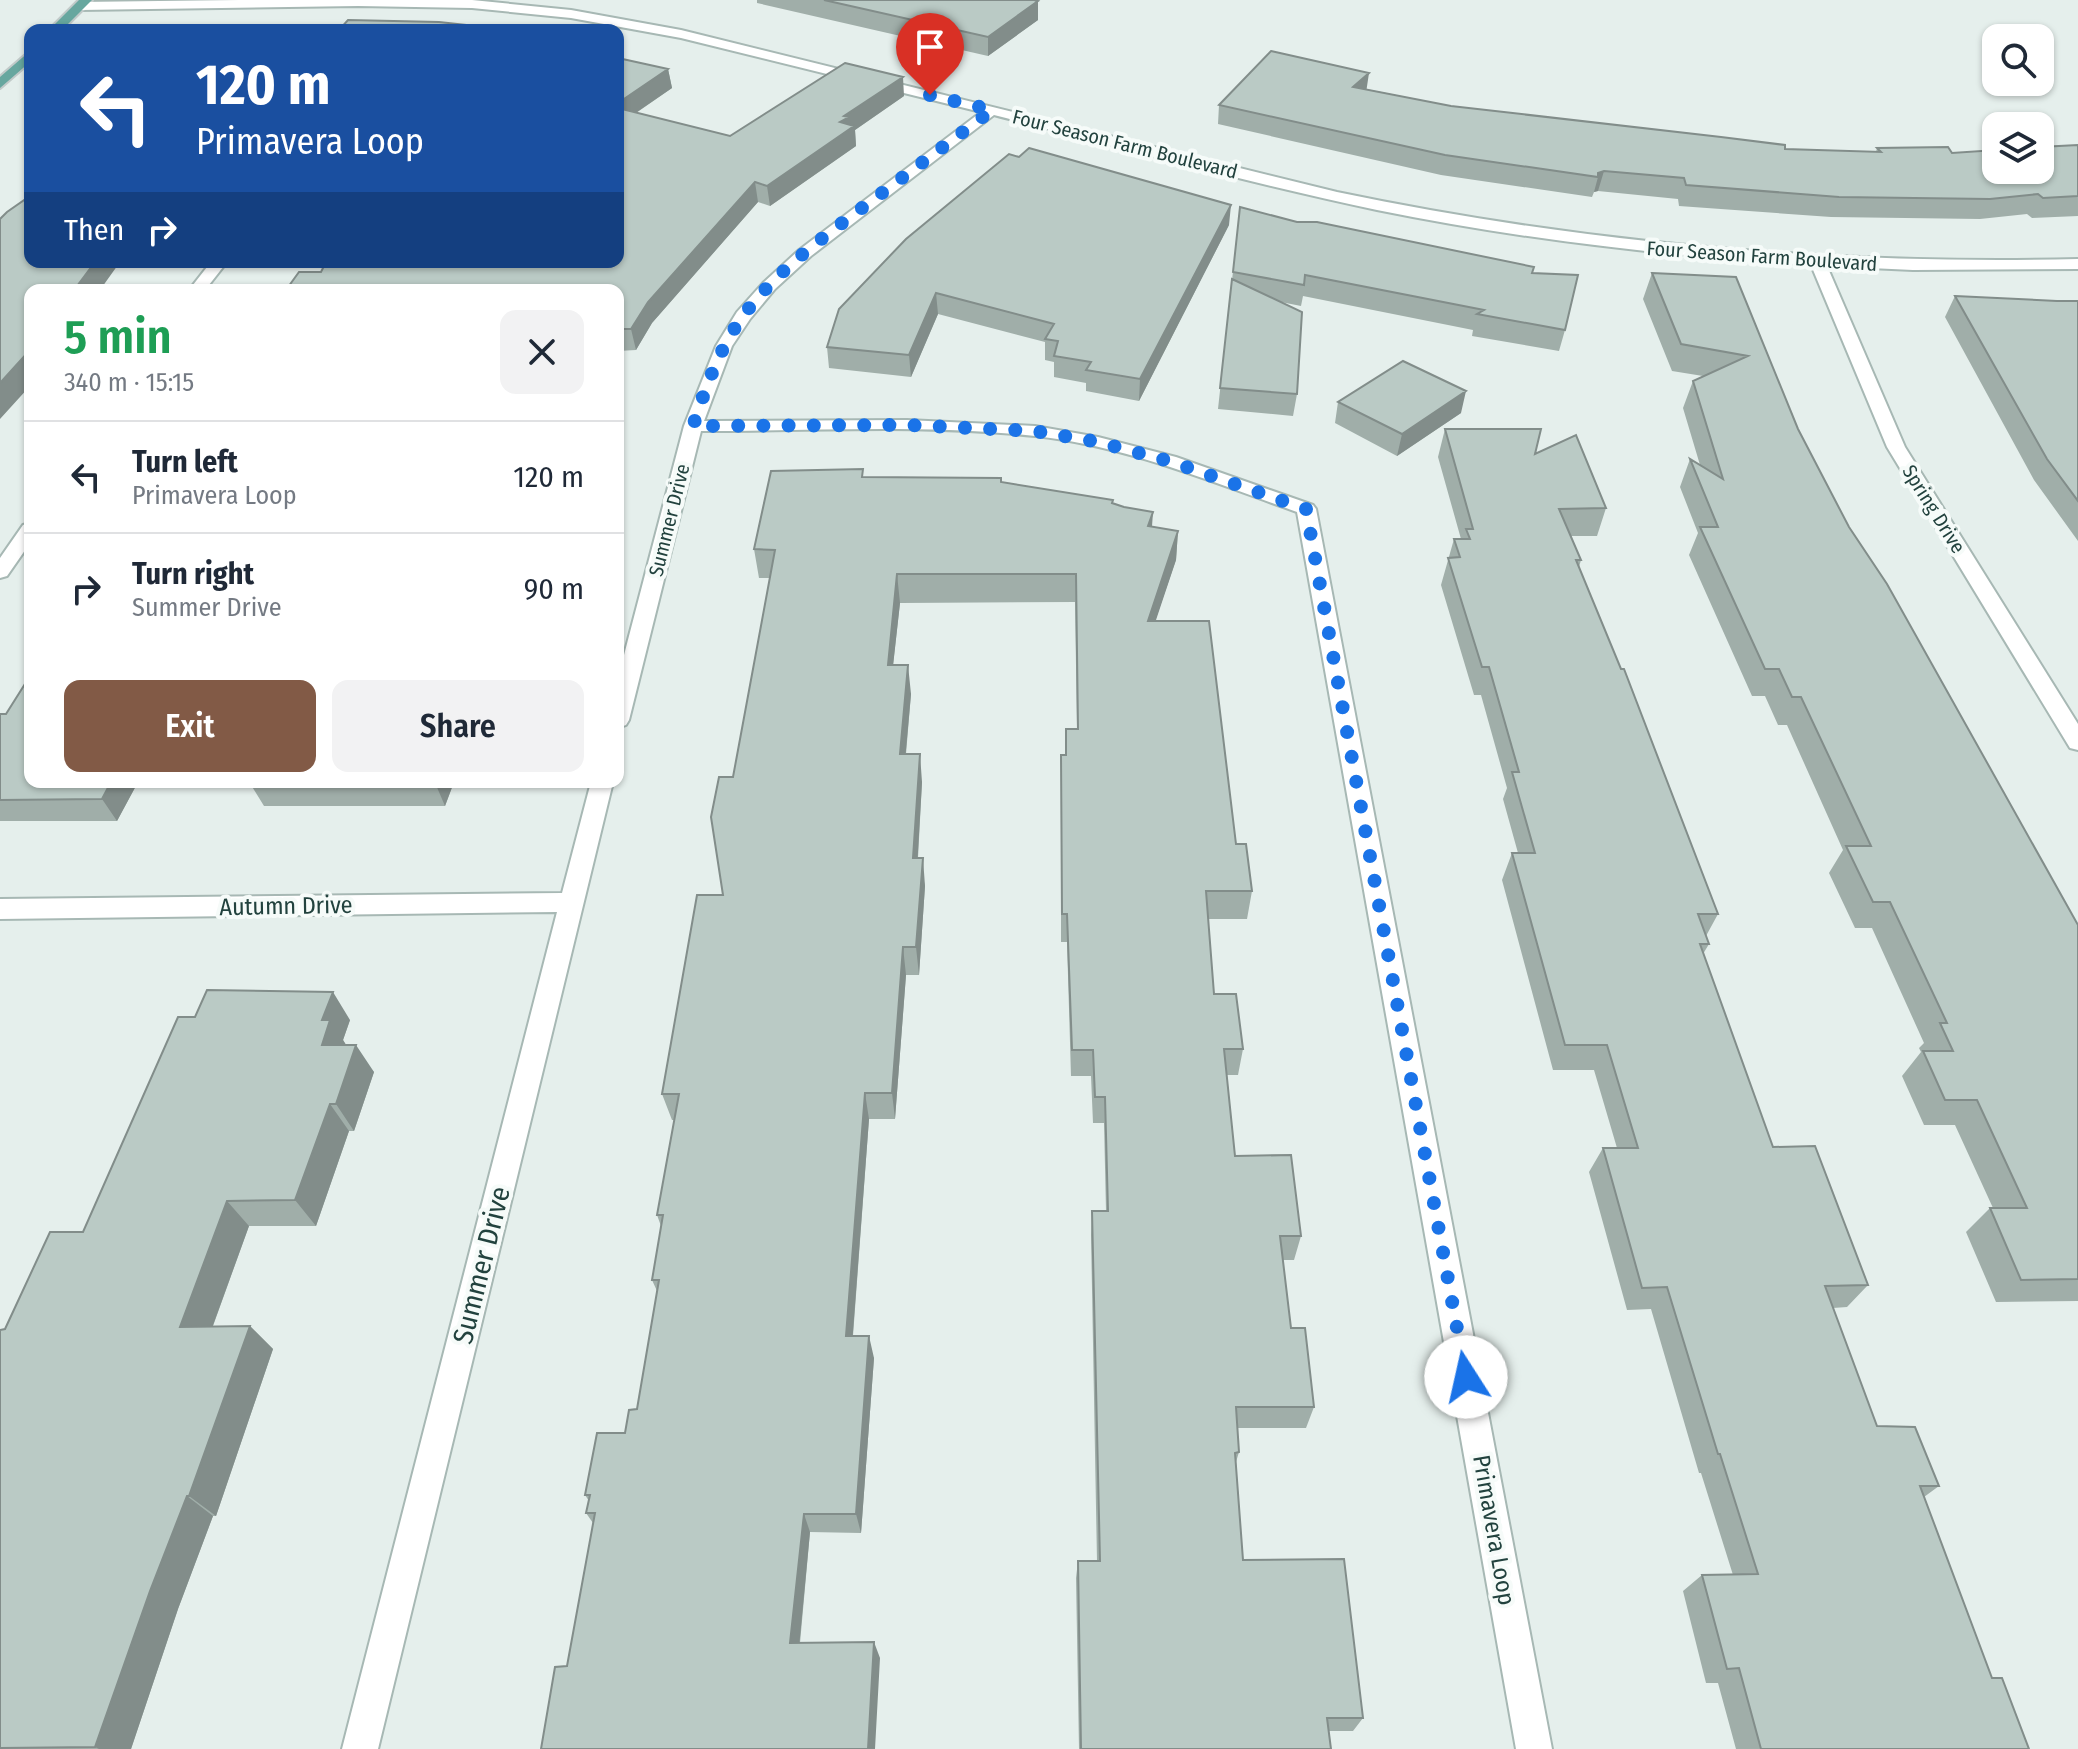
<!DOCTYPE html>
<html lang="en">
<head>
<meta charset="utf-8">
<style>
	:root { --surface:#fff; --page:#f2f2f3; --text:#1f2937; --muted:#747a83; --line:#e0e1e3; --accent:#825a46 }
	body { margin:0; font-family:"Fira Sans Condensed",sans-serif; background:var(--page); color:var(--text); height:100vh; display:flex; flex-direction:column; font-size:30px; white-space:nowrap }
	* { box-sizing:border-box; margin:0 }
	p { font-size:26px; color:var(--muted) }
	.icon { flex:none; width:44px; height:44px; fill:none; stroke:currentColor; stroke-width:2; stroke-linecap:round; stroke-linejoin:round }
	.map { position:relative; flex:1; overflow:hidden }
	.side { position:absolute; left:24px; top:284px; width:600px; height:504px; display:flex; flex-direction:column; background:var(--surface); border-radius:16px; box-shadow:0 2px 6px #0004 }
	.side>* { flex:none }
	.top-card { position:absolute; left:24px; top:24px; width:600px; height:244px; border-radius:16px; box-shadow:0 2px 6px #0004; background:#1a4fa0; color:#fff; overflow:hidden }
	.buttons { position:absolute; left:1982px; top:24px; display:grid; gap:16px }
	.buttons a { display:grid; place-items:center; width:72px; height:72px; border-radius:16px; background:var(--surface); box-shadow:0 2px 6px #0004; font-size:40px }
	.pin { position:absolute; display:grid; place-items:center; width:68px; height:68px; color:#fff; margin:-82px -34px; border-radius:50% 50% 50% 0; rotate:-45deg; box-shadow:0 0 8px #0007 }
	.pin .icon { rotate:45deg }
	.me { position:absolute; width:88px; margin:-44px; rotate:350deg; stroke-linejoin:round; filter:drop-shadow(0 0 6px #0008) }
	.turn { display:flex; align-items:center; gap:28px; height:168px; padding:0 40px; font-size:36px }
	.turn .icon { width:104px; height:104px; stroke-width:2.5 }
	.turn b { display:block; font-size:56px; line-height:68px }
	.then { display:flex; align-items:center; height:76px; padding:0 40px; background:#0003; gap:16px; font-size:30px }
	.round { display:grid; place-items:center; flex:none; width:84px; height:84px; border-radius:16px; background:var(--page) }
	.overview { display:flex; align-items:center; justify-content:space-between; height:136px; padding:0 40px }
	h1 { font-size:48px; font-weight:600; line-height:60px; color:#1e9e55 }
	.primary-button { display:flex; gap:16px; margin-top:auto; padding:16px 40px }
	.primary-button a { flex:1; height:92px; border-radius:16px; background:var(--accent); color:#fff; font-size:32px; font-weight:600; line-height:92px; text-align:center }
	.primary-button a+a { background:var(--page); color:var(--text) }
	ul { padding:0; list-style:none }
	li { display:flex; align-items:center; gap:24px; height:112px; padding:0 40px; border-top:2px solid var(--line) }
	li div { flex:1 }
	li b { display:block; font-size:30px }
	li em { font-style:normal }
	.map>svg:first-child { display:block }
	.lines { fill:none; stroke-linecap:round; stroke-linejoin:round }
	.minor-casing { stroke:#a7b8b4; stroke-width:4 }
	.major-casing { stroke:#c1cac9; stroke-width:4 }
	.minor { fill:#fff; fill-rule:evenodd }
	.major { fill:#67a79f; fill-rule:evenodd }
	.wall { fill:#a0aea9 }
	.shaded-wall { fill:#828d8a }
	.building { fill:#bacac5; stroke:#828d8a; stroke-width:2 }
	.route { stroke:#1a73e8; stroke-width:14; stroke-dasharray:0 25.2 }
	.labels { text-anchor:middle; stroke-width:8; stroke-linejoin:round; paint-order:stroke }
	.far-street-label { font-size:20px; fill:#22423e; stroke:#f6fbf9 }
	.street-label { font-size:24px; fill:#22423e; stroke:#f6fbf9 }
	.near-street-label { font-size:28px; fill:#22423e; stroke:#f6fbf9 }
</style>
</head>
<body>
<div class="map">
<svg width="2078" height="1749" viewBox="0 0 2078 1749">
	<rect width="100%" height="100%" fill="#e5efec"/>
	<g class="lines">
		<g class="minor-casing">
			<path id="minor" d="M 239,0 L 472,0 L 571,10 L 681,30 L 1337,192 C 1581,243 1828,265 2078,259 L 2078,269 L 1913,270 L 1827,266 L 1905,447 L 2078,724 L 2078,750 L 2070,748 L 1887,447 L 1811,265 C 1666,256 1520,239 1377,210 C 1249,183 1121,148 994,115 L 811,256 L 775,289 L 750,319 L 732,346 L 704,421 L 907,420 L 1035,426 L 1098,437 L 1176,457 L 1313,505 L 1316,509 L 1552,1749 L 1516,1749 L 1297,512 C 1212,482 1126,446 1035,436 C 925,424 811,431 701,431 L 629,720 L 626,725 L 618,728 L 618,678 L 684,426 L 716,346 L 737,312 L 763,283 L 799,250 L 981,112 L 681,38 L 571,18 L 472,8 L 358,6 L 80,10 L 74,6 L 80,2 Z
				M 211,262 L 227,262 L 205,290 L 189,290 Z
				M 30,523 L 30,543 L 7,576 L 0,578 L 0,558 L 23,525 Z
				M 591,782 L 613,782 L 378,1749 L 342,1749 L 557,912 L 0,919 L 0,899 L 562,893 Z"/>
		</g>
		<g class="major-casing">
			<path id="major" d="M 79,0 L 92,0 L 62,30 L 49,30 Z
				M 30,51 L 30,62 L 0,88 L 0,77 Z"/>
		</g>
		<use href="#minor" class="minor"/>
		<use href="#major" class="major"/>
	</g>
	<path class="wall" d="M 757,0 L 1034,0 L 1038,20 L 988,56 L 757,3 Z
		M 618,58 L 668,69 L 672,88 L 636,113 L 730,136 L 904,96 L 855,130 L 856,146 L 770,206 L 758,202 L 652,323 L 636,350 L 618,351 L 618,290 L 321,272 L 618,262 Z
		M 1366,89 L 1451,106 L 1785,149 L 1876,152 L 1877,148 L 1952,153 L 2078,145 L 2078,216 L 2032,218 L 2027,214 L 1980,219 L 1831,217 L 1679,206 L 1678,199 L 1598,191 L 1594,192 L 1592,197 L 1441,175 L 1218,124 L 1219,105 Z
		M 1240,207 L 1297,222 L 1532,273 L 1565,330 L 1559,351 L 1472,336 L 1473,330 L 1303,296 L 1301,306 L 1281,302 L 1297,394 L 1293,416 L 1218,409 Z
		M 1229,225 L 1139,401 L 1086,391 L 1086,383 L 1054,377 L 1054,362 L 1045,360 L 1045,342 L 938,314 L 911,377 L 829,368 L 827,347 L 839,309 Z
		M 1652,273 L 1736,277 L 1798,429 L 1849,527 L 2078,925 L 2078,1301 L 1996,1302 L 1966,1232 L 1990,1208 L 1993,1208 L 1955,1125 L 1924,1125 L 1902,1076 L 1921,1052 L 1919,1048 L 1924,1043 L 1872,928 L 1855,928 L 1829,873 L 1843,850 L 1787,725 L 1778,725 L 1765,696 L 1752,696 L 1689,555 L 1698,533 L 1680,487 L 1690,459 L 1700,465 L 1683,408 L 1693,381 L 1703,376 L 1672,371 L 1643,299 Z
		M 1955,296 L 2057,301 L 2078,301 L 2078,541 L 2034,480 L 1945,317 Z
		M 1338,402 L 1461,413 L 1397,456 L 1335,423 Z
		M 1445,429 L 1535,454 L 1606,508 L 1597,536 L 1571,536 L 1581,560 L 1579,567 L 1718,914 L 1706,936 L 1709,944 L 1703,954 L 1773,1147 L 1868,1285 L 1847,1307 L 1833,1308 L 1877,1426 L 1939,1486 L 1924,1497 L 1992,1678 L 2029,1749 L 1736,1749 L 1718,1683 L 1706,1683 L 1683,1591 L 1702,1575 L 1733,1575 L 1701,1473 L 1699,1473 L 1651,1309 L 1627,1310 L 1589,1172 L 1603,1148 L 1617,1148 L 1594,1070 L 1553,1070 L 1502,880 L 1512,853 L 1518,853 L 1503,799 L 1507,788 L 1481,695 L 1474,695 L 1441,585 L 1454,539 L 1461,539 L 1438,457 Z
		M 864,477 L 1001,482 L 1113,500 L 1113,503 L 1152,527 L 1178,531 L 1176,560 L 1155,621 L 1252,891 L 1247,919 L 1208,919 L 1214,994 L 1243,1049 L 1238,1075 L 1227,1075 L 1235,1156 L 1301,1236 L 1294,1260 L 1283,1260 L 1291,1328 L 1314,1407 L 1306,1428 L 1237,1428 L 1239,1452 L 1236,1462 L 1243,1560 L 1363,1718 L 1353,1731 L 1329,1731 L 1331,1749 L 1079,1749 L 1076,1578 L 1078,1561 L 1097,1561 L 1091,1235 L 1092,1211 L 1106,1211 L 1104,1123 L 1093,1123 L 1091,1076 L 1071,1076 L 1067,942 L 1061,942 L 1061,783 L 1066,755 L 1077,729 L 1075,602 L 900,603 L 893,665 L 911,694 L 906,754 L 922,782 L 918,858 L 925,886 L 919,975 L 906,975 L 895,1119 L 869,1119 L 853,1336 L 874,1358 L 861,1533 L 810,1532 L 800,1643 L 880,1658 L 567,1666 L 593,1523 L 586,1513 L 589,1501 L 585,1495 L 625,1433 L 637,1409 L 657,1291 L 652,1280 L 661,1226 L 657,1215 L 674,1120 L 672,1120 L 662,1094 L 723,895 L 733,777 L 770,578 L 759,578 L 754,549 Z
		M 0,714 L 6,714 L 138,782 L 117,821 L 0,821 Z
		M 252,782 L 454,782 L 445,806 L 264,806 L 251,785 Z
		M 195,1017 L 350,1020 L 343,1040 L 346,1045 L 374,1072 L 354,1131 L 349,1131 L 316,1226 L 249,1226 L 213,1326 L 250,1326 L 273,1349 L 216,1516 L 213,1516 L 178,1609 L 131,1749 L 0,1749 L 0,1330 L 5,1329 L 83,1232 Z"/>
	<path class="shaded-wall" d="M 1038,1 L 1038,20 L 988,56 L 988,37 Z
		M 668,69 L 672,88 L 618,125 L 618,103 Z
		M 1369,73 L 1366,93 L 1353,87 Z
		M 903,77 L 904,96 L 855,130 L 856,146 L 770,206 L 767,186 L 840,122 L 844,116 Z
		M 1604,171 L 1598,191 L 1594,192 L 1598,177 L 1598,173 Z
		M 755,182 L 758,202 L 652,323 L 636,350 L 631,329 L 648,302 Z
		M 1231,205 L 1229,225 L 1139,401 L 1140,379 Z
		M 95,262 L 120,262 L 100,290 L 74,290 Z
		M 936,293 L 938,314 L 911,377 L 909,355 Z
		M 30,350 L 30,386 L 0,419 L 0,383 Z
		M 1466,391 L 1461,413 L 1397,456 L 1402,434 Z
		M 1153,512 L 1151,541 L 1148,526 Z
		M 1178,531 L 1176,560 L 1146,650 L 1148,621 Z
		M 897,574 L 900,603 L 890,693 L 888,665 Z
		M 908,665 L 911,694 L 903,783 L 900,754 Z
		M 920,754 L 922,782 L 916,886 L 913,858 Z
		M 111,782 L 138,782 L 117,821 L 102,799 Z
		M 437,782 L 454,782 L 445,806 L 436,785 Z
		M 923,858 L 925,886 L 919,975 L 916,947 Z
		M 903,947 L 906,975 L 895,1119 L 892,1093 Z
		M 333,992 L 350,1020 L 343,1040 L 348,1048 L 322,1045 L 322,1020 Z
		M 356,1045 L 374,1072 L 354,1131 L 336,1104 Z
		M 865,1093 L 869,1119 L 851,1358 L 846,1336 Z
		M 330,1104 L 349,1131 L 316,1226 L 295,1200 Z
		M 227,1201 L 249,1226 L 204,1350 L 180,1327 Z
		M 250,1326 L 273,1349 L 216,1516 L 189,1496 Z
		M 869,1336 L 874,1358 L 861,1533 L 856,1514 Z
		M 187,1496 L 213,1516 L 178,1609 L 131,1749 L 99,1749 L 95,1747 L 150,1591 Z
		M 804,1514 L 810,1532 L 798,1658 L 790,1643 Z
		M 874,1642 L 880,1658 L 875,1749 L 868,1749 Z"/>
	<path class="building" d="M 824,0 L 1034,0 L 1038,1 L 988,37 Z
		M 348,20 L 439,22 L 513,30 L 339,30 Z
		M 1271,51 L 1369,73 L 1353,87 L 1451,106 L 1721,137 L 1785,145 L 1785,149 L 1881,152 L 1877,148 L 1948,147 L 1952,153 L 1996,150 L 1996,170 L 2040,170 L 2040,147 L 2078,145 L 2078,196 L 2043,198 L 2038,194 L 1990,199 L 1839,197 L 1686,185 L 1684,178 L 1604,171 L 1598,173 L 1598,177 L 1445,155 L 1219,105 Z
		M 618,58 L 668,69 L 618,103 Z
		M 845,63 L 903,77 L 844,116 L 849,117 L 840,122 L 854,126 L 767,186 L 755,182 L 648,302 L 631,329 L 618,329 L 618,290 L 286,290 L 299,272 L 321,272 L 326,262 L 618,262 L 618,108 L 730,136 Z
		M 1029,148 L 1231,205 L 1140,379 L 1086,370 L 1091,362 L 1054,356 L 1058,341 L 1045,339 L 1054,324 L 936,293 L 909,355 L 827,347 L 839,309 L 906,239 L 1009,154 L 1019,157 Z
		M 30,196 L 30,262 L 95,262 L 74,290 L 30,290 L 30,350 L 0,383 L 0,219 L 7,212 Z
		M 1240,207 L 1297,222 L 1317,222 L 1534,267 L 1532,273 L 1578,275 L 1565,330 L 1477,314 L 1484,310 L 1305,275 L 1304,285 L 1233,272 Z
		M 1652,273 L 1736,277 L 1798,429 L 1849,527 L 1887,584 L 2078,925 L 2078,1279 L 2021,1280 L 1990,1208 L 2027,1208 L 1977,1100 L 1945,1100 L 1923,1051 L 1953,1051 L 1940,1023 L 1947,1023 L 1890,902 L 1873,902 L 1846,846 L 1871,846 L 1801,697 L 1792,697 L 1779,669 L 1765,669 L 1700,527 L 1718,527 L 1690,459 L 1723,479 L 1693,381 L 1748,356 L 1681,344 Z
		M 1232,279 L 1302,312 L 1297,394 L 1220,388 Z
		M 1955,296 L 2057,301 L 2078,301 L 2078,501 L 2047,459 Z
		M 1403,361 L 1466,391 L 1402,434 L 1338,402 Z
		M 1445,429 L 1541,429 L 1535,454 L 1576,435 L 1606,508 L 1559,509 L 1581,560 L 1576,560 L 1621,669 L 1624,669 L 1718,914 L 1698,914 L 1709,944 L 1700,944 L 1773,1147 L 1815,1146 L 1868,1285 L 1825,1286 L 1877,1426 L 1915,1427 L 1939,1486 L 1920,1486 L 1992,1678 L 2002,1678 L 2029,1749 L 1761,1749 L 1739,1668 L 1727,1669 L 1702,1575 L 1758,1574 L 1720,1454 L 1718,1454 L 1667,1287 L 1642,1288 L 1603,1148 L 1638,1148 L 1607,1045 L 1565,1045 L 1512,853 L 1535,853 L 1512,772 L 1519,772 L 1489,667 L 1482,667 L 1448,558 L 1460,557 L 1454,539 L 1470,539 L 1466,529 L 1473,529 Z
		M 863,469 L 862,477 L 1001,478 L 1001,482 L 1113,500 L 1112,503 L 1124,507 L 1153,512 L 1148,526 L 1178,531 L 1148,621 L 1209,621 L 1236,844 L 1246,844 L 1252,891 L 1206,891 L 1214,994 L 1236,994 L 1243,1049 L 1224,1049 L 1235,1156 L 1291,1155 L 1301,1236 L 1280,1236 L 1291,1328 L 1305,1328 L 1314,1407 L 1236,1407 L 1239,1452 L 1235,1453 L 1243,1560 L 1344,1559 L 1363,1718 L 1327,1718 L 1331,1749 L 1081,1749 L 1078,1561 L 1100,1561 L 1092,1211 L 1108,1211 L 1105,1097 L 1095,1097 L 1093,1050 L 1072,1050 L 1067,914 L 1062,914 L 1061,755 L 1066,755 L 1066,729 L 1078,729 L 1076,574 L 897,574 L 888,665 L 908,665 L 900,754 L 920,754 L 913,858 L 923,858 L 916,947 L 903,947 L 892,1093 L 865,1093 L 846,1336 L 869,1336 L 856,1514 L 804,1514 L 790,1643 L 874,1642 L 868,1749 L 541,1749 L 555,1667 L 567,1666 L 595,1513 L 586,1513 L 590,1495 L 585,1495 L 597,1433 L 625,1433 L 629,1410 L 637,1409 L 659,1280 L 652,1280 L 663,1215 L 657,1215 L 679,1094 L 662,1094 L 697,895 L 723,895 L 711,817 L 719,777 L 733,777 L 775,550 L 754,549 L 771,471 Z
		M 30,676 L 30,782 L 111,782 L 102,799 L 0,800 L 0,714 L 6,714 Z
		M 252,782 L 437,782 L 436,785 L 251,785 Z
		M 207,990 L 333,992 L 322,1020 L 330,1020 L 322,1045 L 356,1045 L 336,1104 L 330,1104 L 295,1200 L 227,1201 L 180,1327 L 250,1326 L 189,1496 L 187,1496 L 150,1591 L 95,1747 L 0,1748 L 0,1330 L 5,1329 L 50,1232 L 83,1232 L 178,1017 L 195,1017 Z"/>
	<g class="lines">
		<path class="route" d="M 930,95 L 992,110 C 951,141 911,171 870,202 C 825,236 777,270 743,316 C 719,349 706,387 693,426 L 907,425 L 1035,431 L 1098,442 L 1169,461 L 1306,509 L 1466,1377"/>
	</g>
	<g class="labels">
		<g class="far-street-label">
			<text transform="translate(1125 144) rotate(14)" y="7">Four Season Farm Boulevard</text>
			<text transform="translate(1762 256) rotate(4)" y="7">Four Season Farm Boulevard</text>
			<text transform="translate(1934 509) rotate(58)" y="7">Spring Drive</text>
			<text transform="translate(669 520) rotate(-76)" y="7">Summer Drive</text>
		</g>
		<g class="street-label">
			<text transform="translate(286 906) rotate(-1)" y="8">Autumn Drive</text>
			<text transform="translate(1494 1530) rotate(80)" y="8">Primavera Loop</text>
		</g>
		<g class="near-street-label">
			<text transform="translate(481 1265) rotate(-76)" y="10">Summer Drive</text>
		</g>
	</g>
</svg>
<div class="buttons">
<a><svg class="icon" aria-label="search" viewBox="0 0 24 24"><circle cx="10" cy="10" r="6"/><path d="M15 15l6 6"/></svg></a>
<a><svg class="icon" aria-label="layers" viewBox="0 0 24 24"><path d="M12 4l9 5-9 5-9-5zM3 14l9 5 9-5"/></svg></a>
</div>
<div class="pin" style="left:930px;top:95px;background:#d93025"><svg class="icon" aria-label="arrive" viewBox="0 0 24 24"><path d="M6 21V4h12l-3 4 3 4H6"/></svg></div>
<svg class="me" style="left:1466px;top:1377px" viewBox="-20 -20 40 40"><circle r="19" fill="#fff"/><path d="M0-13L10 11 0 6-10 11z" fill="#1a73e8"/></svg>
<div class="top-card">
<div class="turn"><svg class="icon" aria-label="left" viewBox="0 0 24 24"><path d="M17 20v-9H6M10 6l-5 5 5 5"/></svg><div><b>120 m</b>Primavera Loop</div></div>
<div class="then">Then<svg class="icon" aria-label="right" viewBox="0 0 24 24"><path d="M7 20v-9h11M14 6l5 5-5 5"/></svg></div>
</div>
<section class="side">
<div class="overview"><div><h1>5 min</h1><p>340 m · 15:15</p></div><a class="round"><svg class="icon" aria-label="close" viewBox="0 0 24 24"><path d="M6 6l12 12M18 6L6 18"/></svg></a></div>
<ul>
<li><svg class="icon" aria-label="left" viewBox="0 0 24 24"><path d="M17 20v-9H6M10 6l-5 5 5 5"/></svg><div><b>Turn left</b><p>Primavera Loop</p></div><em>120 m</em></li>
<li><svg class="icon" aria-label="right" viewBox="0 0 24 24"><path d="M7 20v-9h11M14 6l5 5-5 5"/></svg><div><b>Turn right</b><p>Summer Drive</p></div><em>90 m</em></li>
</ul>
<div class="primary-button"><a>Exit</a><a>Share</a></div>
</section>
</div>
</body>
</html>
